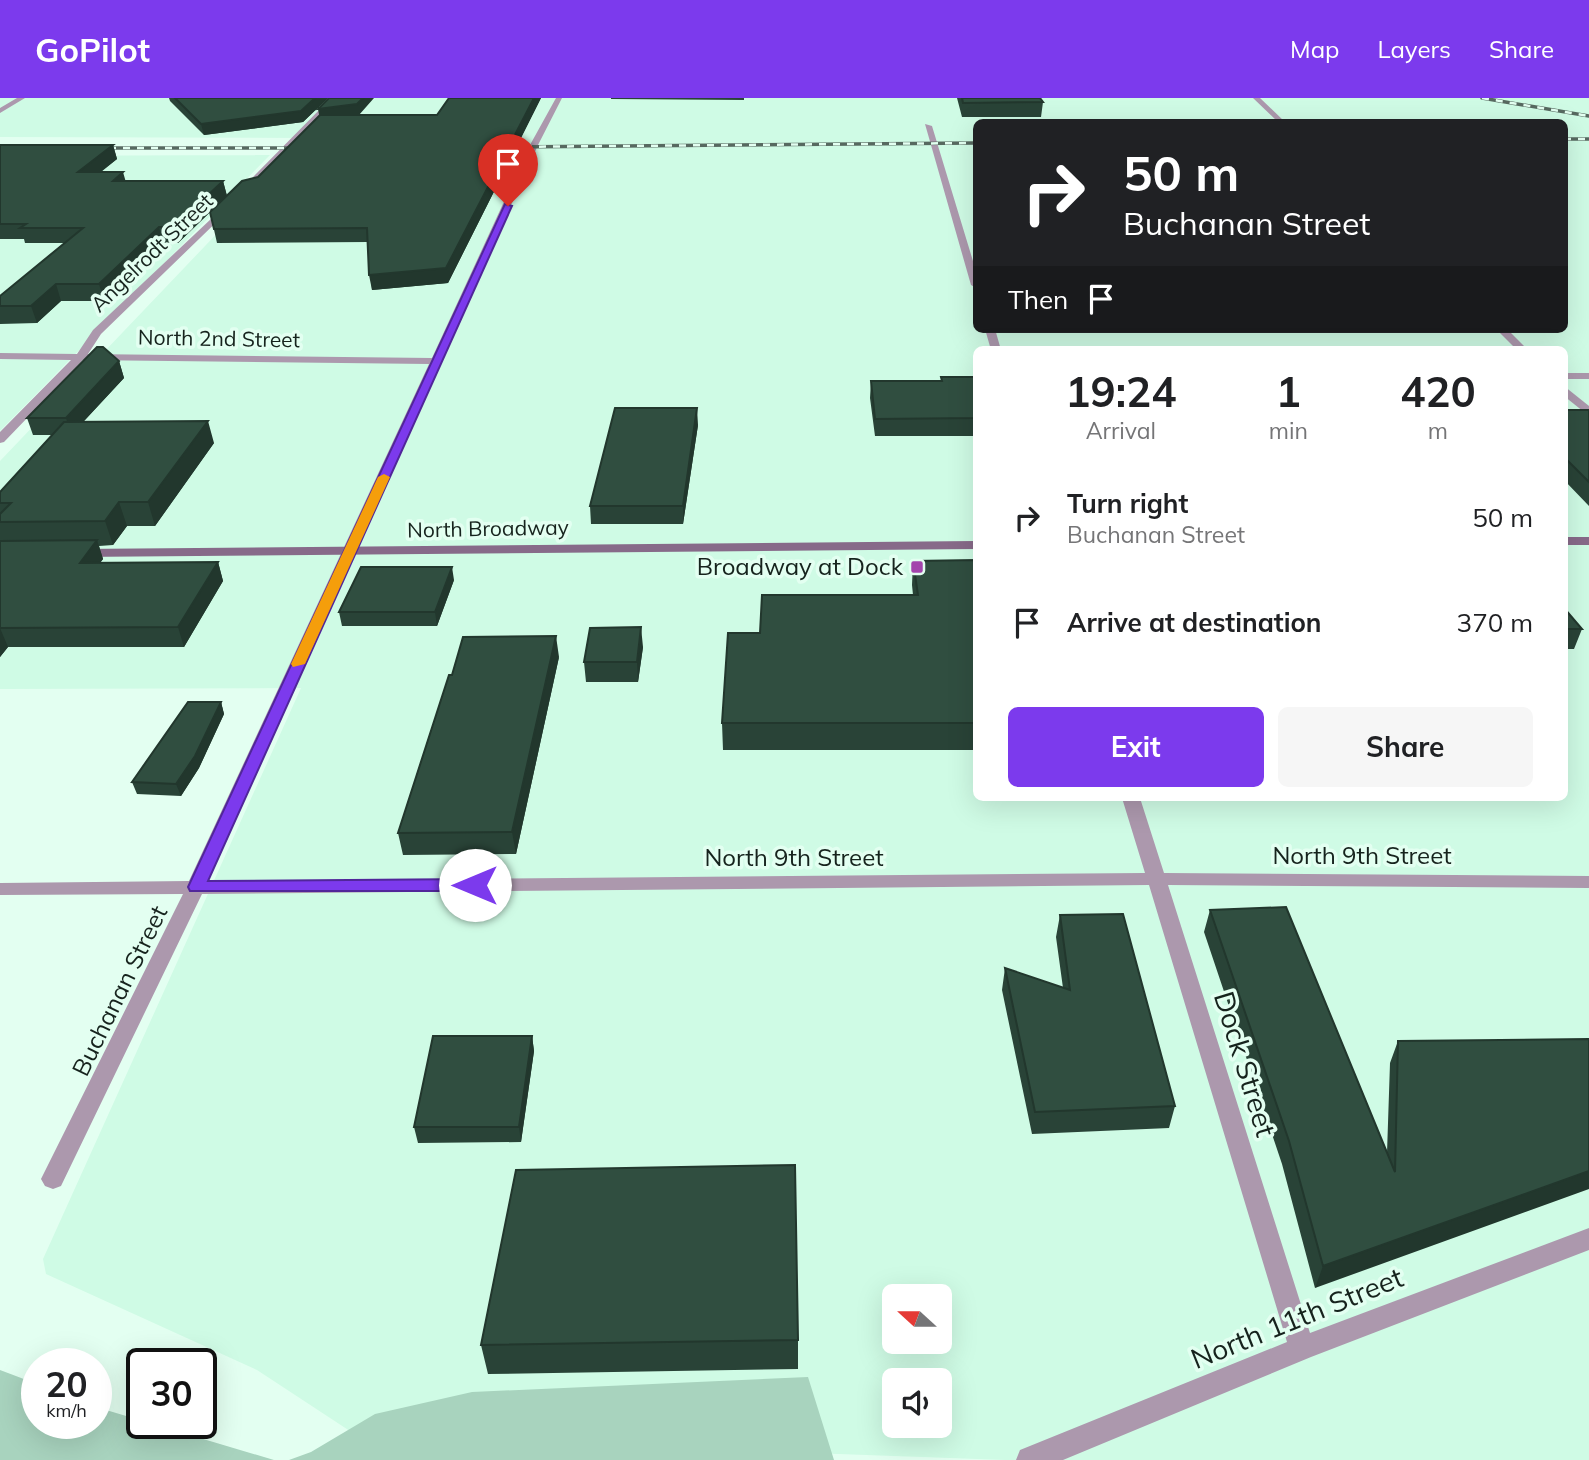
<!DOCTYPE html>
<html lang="en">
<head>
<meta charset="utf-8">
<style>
	:root { --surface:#fff; --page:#f6f6f6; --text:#202124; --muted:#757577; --accent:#7c3aed }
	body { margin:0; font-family:Mulish,sans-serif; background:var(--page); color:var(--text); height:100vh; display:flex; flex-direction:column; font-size:26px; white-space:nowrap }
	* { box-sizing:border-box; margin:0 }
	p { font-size:23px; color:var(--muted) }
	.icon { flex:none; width:38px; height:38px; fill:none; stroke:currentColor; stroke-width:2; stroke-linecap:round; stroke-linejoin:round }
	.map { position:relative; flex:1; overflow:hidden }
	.details { position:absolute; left:973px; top:248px; width:595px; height:455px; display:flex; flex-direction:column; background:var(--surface); border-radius:10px; box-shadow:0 7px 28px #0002 }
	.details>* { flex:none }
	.banner { position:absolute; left:973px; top:21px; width:595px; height:214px; border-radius:10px; box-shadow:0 7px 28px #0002; background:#202124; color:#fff; overflow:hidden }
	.needle { width:46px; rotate:291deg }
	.controls { position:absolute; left:882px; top:1186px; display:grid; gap:14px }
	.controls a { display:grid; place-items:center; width:70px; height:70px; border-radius:10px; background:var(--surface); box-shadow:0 7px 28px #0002; font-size:35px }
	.speed { position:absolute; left:21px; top:1250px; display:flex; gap:14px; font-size:35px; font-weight:700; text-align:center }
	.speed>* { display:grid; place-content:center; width:91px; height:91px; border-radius:50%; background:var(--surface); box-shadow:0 7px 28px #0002; line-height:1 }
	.speed small { font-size:18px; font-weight:400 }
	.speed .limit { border:4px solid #111; border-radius:10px; background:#fff; color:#111 }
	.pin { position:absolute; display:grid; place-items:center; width:60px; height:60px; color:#fff; margin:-72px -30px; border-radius:50% 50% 50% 0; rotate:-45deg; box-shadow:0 0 7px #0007 }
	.pin .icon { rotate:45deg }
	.me { position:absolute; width:77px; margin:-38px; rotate:270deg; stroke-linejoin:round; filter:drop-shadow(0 0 5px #0008) }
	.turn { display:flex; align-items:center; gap:24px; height:147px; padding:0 35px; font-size:32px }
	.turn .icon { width:91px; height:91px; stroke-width:2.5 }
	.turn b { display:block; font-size:49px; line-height:60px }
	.then { display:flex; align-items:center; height:66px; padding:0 35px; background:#0003; gap:14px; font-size:26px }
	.eta { display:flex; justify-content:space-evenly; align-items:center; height:119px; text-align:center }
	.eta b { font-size:42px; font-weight:700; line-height:49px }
	.action { display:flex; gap:14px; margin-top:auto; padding:14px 35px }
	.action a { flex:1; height:80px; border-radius:10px; background:var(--accent); color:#fff; font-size:28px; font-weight:700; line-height:80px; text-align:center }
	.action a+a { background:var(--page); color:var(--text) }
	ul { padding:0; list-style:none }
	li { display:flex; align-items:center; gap:21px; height:105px; padding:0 35px }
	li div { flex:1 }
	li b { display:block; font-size:26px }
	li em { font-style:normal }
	header { display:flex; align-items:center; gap:42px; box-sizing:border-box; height:98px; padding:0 35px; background:var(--accent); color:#fff }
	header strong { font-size:33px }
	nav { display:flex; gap:38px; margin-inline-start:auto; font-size:24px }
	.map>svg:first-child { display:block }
	.built { fill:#cffbe5; fill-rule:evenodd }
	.green { fill:#a8d3be }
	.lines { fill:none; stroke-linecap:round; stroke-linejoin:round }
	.street { fill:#ac98ad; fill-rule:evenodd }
	.secondary { fill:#876a89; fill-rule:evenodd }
	.rail-casing { stroke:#576960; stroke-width:3.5 }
	.rail { stroke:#e3fff1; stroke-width:2.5; stroke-dasharray:7; stroke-linecap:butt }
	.wall { fill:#294337 }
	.shaded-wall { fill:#22372d }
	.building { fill:#304e40; stroke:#22372d; stroke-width:2 }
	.route { fill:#7c3aed; stroke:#51269a; stroke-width:2 }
	.slow { fill:#f59e0b }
	.poi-dot { fill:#a344ac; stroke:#e3fff1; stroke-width:2.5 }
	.labels { text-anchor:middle; stroke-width:7; stroke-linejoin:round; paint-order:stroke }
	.far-street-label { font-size:21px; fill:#16231d; stroke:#e3fff1 }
	.poi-label { font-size:24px; fill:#16231d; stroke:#e3fff1; text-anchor:end }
	.street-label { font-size:24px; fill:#16231d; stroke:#e3fff1 }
	.near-street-label { font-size:28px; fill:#16231d; stroke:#e3fff1 }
</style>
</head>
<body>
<header>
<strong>GoPilot</strong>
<nav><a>Map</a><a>Layers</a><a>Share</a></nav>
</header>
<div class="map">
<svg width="1589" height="1362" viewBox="0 0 1589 1362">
	<rect width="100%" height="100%" fill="#e3fff1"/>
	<path class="built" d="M 0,0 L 1589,0 L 1589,1362 L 1005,1362 L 359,1339 L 257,1272 L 46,1176 L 43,1161 L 301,590 L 0,591 L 0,363 L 308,40 L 0,39 ZM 976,24 L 1564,24 L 1564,231 L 976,231 ZM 976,252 L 1564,252 L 1564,700 L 976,700 ZM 894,1199 L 940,1199 L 940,1244 L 894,1244 ZM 894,1283 L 940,1283 L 940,1328 L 894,1328 Z
		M 270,57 L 55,277 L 0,333 L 0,58 Z"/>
	<path class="green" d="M 0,1272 L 37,1286 L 37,1325 L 96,1325 L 96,1309 L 274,1362 L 0,1362 Z
		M 808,1279 L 834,1362 L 289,1362 L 311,1354 L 375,1316 L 472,1294 Z"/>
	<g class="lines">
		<path class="street" d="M 17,0 L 25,0 L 0,15 L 0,10 Z
			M 331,0 L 338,0 L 255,87 L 249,87 L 249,83 Z
			M 556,0 L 562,0 L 538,47 L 208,783 L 1145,775 L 1122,700 L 1140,700 L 1164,775 L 1589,778 L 1589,790 L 1168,787 L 1310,1235 L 1589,1130 L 1589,1152 L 1311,1259 L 1063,1362 L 1016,1362 L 1020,1352 L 1287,1244 L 1149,787 L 202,796 L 61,1088 L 53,1091 L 45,1088 L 41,1081 L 183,796 L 0,797 L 0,785 L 189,783 L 429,266 L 83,262 L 4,344 L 0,345 L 0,334 L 71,262 L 0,261 L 0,255 L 77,256 L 93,232 L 229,104 L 232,109 L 101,236 L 88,256 L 432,260 L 530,47 Z
			M 1253,0 L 1260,0 L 1285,24 L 1278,24 Z
			M 925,26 L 932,28 L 976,173 L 976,190 L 971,187 Z
			M 985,231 L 995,231 L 1001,252 L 991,252 Z
			M 1496,231 L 1507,231 L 1528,252 L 1517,252 Z
			M 1564,275 L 1589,275 L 1589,281 L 1564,281 Z
			M 1564,288 L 1589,308 L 1589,318 L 1564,298 Z"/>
		<path class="secondary" d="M 1564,439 L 1589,439 L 1589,447 L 1564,447 Z
			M 976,443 L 976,451 L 77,459 L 70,455 L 77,451 Z"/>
		<g class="rail-casing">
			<path id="rail" d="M 1482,0 L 1589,18
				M 1564,41 L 1589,41
				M 497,49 L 976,45
				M 95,50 L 308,50"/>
		</g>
		<use href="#rail" class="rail"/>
	</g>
	<path class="wall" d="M 169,0 L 328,0 L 303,24 L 204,37 L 170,3 Z
		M 449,0 L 541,0 L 448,185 L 372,192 L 368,144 L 217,145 L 210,114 L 178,145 L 163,145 L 104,203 L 61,203 L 37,225 L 0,226 L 0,198 L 64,145 L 25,145 L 24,141 L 0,141 L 0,47 L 113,47 L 117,61 L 101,74 L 126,83 L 223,83 L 227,98 L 359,17 L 437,17 Z
		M 611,0 L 744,0 L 744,2 L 611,1 Z
		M 957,0 L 1040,0 L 1043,4 L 1041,19 L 962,19 Z
		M 119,263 L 124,280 L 84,323 L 214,345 L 155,428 L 127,428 L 113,447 L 99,448 L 103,461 L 100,465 L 218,464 L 223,483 L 184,549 L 8,549 L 0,559 L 0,394 L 52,337 L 33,337 L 27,320 Z
		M 941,279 L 976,279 L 976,338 L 875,338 L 870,300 L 871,283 L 941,283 Z
		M 1564,312 L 1589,312 L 1589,408 L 1564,382 Z
		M 698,327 L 683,426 L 591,426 L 590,408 Z
		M 976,462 L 976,652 L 723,652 L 722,625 L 760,535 L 913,497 L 912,487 L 913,463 Z
		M 454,482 L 437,528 L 342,528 L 339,514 Z
		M 1564,510 L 1582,531 L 1574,551 L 1564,551 Z
		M 643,549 L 638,584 L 586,584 L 584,564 Z
		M 559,559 L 516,756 L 403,757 L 398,735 Z
		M 221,604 L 224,616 L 199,670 L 181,698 L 137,696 L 132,684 Z
		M 1210,812 L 1387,1055 L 1390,965 L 1398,943 L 1589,941 L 1315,1190 L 1282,1066 L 1204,834 Z
		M 1060,817 L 1175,1008 L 1169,1030 L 1032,1036 L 1002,892 L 1005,870 L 1063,890 L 1056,839 Z
		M 532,938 L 534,953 L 521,1044 L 418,1045 L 414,1029 Z
		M 798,1242 L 798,1271 L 488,1276 L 481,1247 Z"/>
	<path class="shaded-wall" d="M 315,0 L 328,0 L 303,24 L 204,37 L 201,26 Z
		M 363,0 L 374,0 L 359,17 L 320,22 L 318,11 Z
		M 534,0 L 541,0 L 448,185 L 372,192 L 369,177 Z
		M 113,47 L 117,61 L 82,88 L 78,74 Z
		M 123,74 L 127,88 L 113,83 Z
		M 223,83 L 227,98 L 178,145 L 174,129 Z
		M 159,129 L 163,145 L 104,203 L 99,186 Z
		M 56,186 L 61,203 L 37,225 L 31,208 Z
		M 119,263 L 124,280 L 71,337 L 66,320 Z
		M 697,310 L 698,327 L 683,426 L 683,408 Z
		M 208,323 L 214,345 L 155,428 L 148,404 Z
		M 119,404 L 127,428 L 113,447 L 105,423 Z
		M 97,442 L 103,461 L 86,483 L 80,465 Z
		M 218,464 L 223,483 L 184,549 L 178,529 Z
		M 452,469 L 454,482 L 437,528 L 435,514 Z
		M 641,529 L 643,549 L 638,584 L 637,564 Z
		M 0,530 L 8,549 L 0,559 Z
		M 556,538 L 559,559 L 516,756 L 512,734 Z
		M 221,604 L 224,616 L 199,670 L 181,698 L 176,686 Z
		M 532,938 L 534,953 L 521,1044 L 519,1029 Z
		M 1589,1073 L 1589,1091 L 1315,1190 L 1323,1168 Z"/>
	<path class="building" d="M 175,0 L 315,0 L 301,13 L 201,26 Z
		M 329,0 L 363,0 L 357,6 L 318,11 Z
		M 449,0 L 534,0 L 446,170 L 369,177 L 367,130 L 214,131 L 210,114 L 242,83 L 258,79 L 320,17 L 437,17 Z
		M 962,0 L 1040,0 L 1043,4 L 963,5 Z
		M 0,47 L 113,47 L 78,74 L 123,74 L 113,83 L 223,83 L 174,129 L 159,129 L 99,186 L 56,186 L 31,208 L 0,208 L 0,198 L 83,130 L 20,130 L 26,126 L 0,126 Z
		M 97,249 L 103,249 L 119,263 L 66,320 L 27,320 Z
		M 941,279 L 976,279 L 976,320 L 875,321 L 871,283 L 942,283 Z
		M 615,310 L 697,310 L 683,408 L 590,408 Z
		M 1564,312 L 1589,312 L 1589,384 L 1564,359 Z
		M 208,323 L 148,404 L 119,404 L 105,423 L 0,424 L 0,416 L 11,405 L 0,405 L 0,394 L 64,324 Z
		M 97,442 L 80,465 L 218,464 L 178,529 L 0,530 L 0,443 Z
		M 976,462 L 976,625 L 722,625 L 728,535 L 760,535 L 762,497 L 918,497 L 913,463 Z
		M 361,469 L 452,469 L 435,514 L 339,514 Z
		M 1564,510 L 1582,531 L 1564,531 Z
		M 641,529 L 637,564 L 584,564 L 590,530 Z
		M 556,538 L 512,734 L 398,735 L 449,577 L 452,577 L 463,539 Z
		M 188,604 L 221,604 L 195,658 L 176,686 L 132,684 Z
		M 1286,809 L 1395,1074 L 1398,943 L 1589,941 L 1589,1073 L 1323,1168 L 1289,1043 L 1210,812 Z
		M 1123,816 L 1175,1008 L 1035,1014 L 1005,870 L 1070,892 L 1060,817 Z
		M 433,938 L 532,938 L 519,1029 L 414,1029 Z
		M 795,1067 L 798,1242 L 481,1247 L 516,1072 Z"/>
	<path class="route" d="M 505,106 L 512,108 L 208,783 L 475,781 L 484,787 L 475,793 L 190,793 L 188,789 Z"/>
	<path class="slow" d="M 384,376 L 390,379 L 305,566 L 293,569 L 291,566 L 378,379 Z"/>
	<rect class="poi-dot" x="910" y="462" width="14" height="14" rx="3.5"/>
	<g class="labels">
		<g class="far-street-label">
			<text transform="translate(152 155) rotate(-44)" y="7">Angelrodt Street</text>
			<text transform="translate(219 241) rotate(1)" y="7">North 2nd Street</text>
			<text transform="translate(488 431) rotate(-1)" y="7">North Broadway</text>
		</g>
		<g class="poi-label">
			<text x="903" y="477">Broadway at Dock</text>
		</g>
		<g class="street-label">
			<text x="1362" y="766">North 9th Street</text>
			<text x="794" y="768">North 9th Street</text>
			<text transform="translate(120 893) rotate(-64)" y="8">Buchanan Street</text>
		</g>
		<g class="near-street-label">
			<text transform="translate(1245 966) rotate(73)" y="10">Dock Street</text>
			<text transform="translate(1297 1220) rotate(-22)" y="10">North 11th Street</text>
		</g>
	</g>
</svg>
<div class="controls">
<a><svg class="needle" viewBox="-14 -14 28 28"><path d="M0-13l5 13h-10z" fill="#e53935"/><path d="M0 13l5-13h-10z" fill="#757577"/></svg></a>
<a><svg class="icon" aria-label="sound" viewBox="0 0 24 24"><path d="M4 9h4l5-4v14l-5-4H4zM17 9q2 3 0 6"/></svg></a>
</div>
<div class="speed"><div>20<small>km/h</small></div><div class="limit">30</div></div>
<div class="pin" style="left:508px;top:108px;background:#d93025"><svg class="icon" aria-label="arrive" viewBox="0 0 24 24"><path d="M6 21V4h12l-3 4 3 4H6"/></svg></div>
<svg class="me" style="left:475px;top:787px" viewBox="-20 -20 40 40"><circle r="19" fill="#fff"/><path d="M0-13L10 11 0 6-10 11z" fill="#7c3aed"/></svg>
<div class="banner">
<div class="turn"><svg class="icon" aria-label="right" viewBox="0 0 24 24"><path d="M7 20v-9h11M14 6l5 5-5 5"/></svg><div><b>50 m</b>Buchanan Street</div></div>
<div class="then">Then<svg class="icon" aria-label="arrive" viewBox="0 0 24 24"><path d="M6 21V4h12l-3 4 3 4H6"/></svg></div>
</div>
<section class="details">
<div class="eta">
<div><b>19:24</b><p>Arrival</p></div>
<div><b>1</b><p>min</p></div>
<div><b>420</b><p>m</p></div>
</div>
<ul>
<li><svg class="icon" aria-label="right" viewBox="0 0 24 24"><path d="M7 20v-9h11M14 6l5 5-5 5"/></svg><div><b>Turn right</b><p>Buchanan Street</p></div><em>50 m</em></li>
<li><svg class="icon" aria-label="arrive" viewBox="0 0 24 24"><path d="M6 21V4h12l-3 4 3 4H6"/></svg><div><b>Arrive at destination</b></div><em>370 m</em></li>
</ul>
<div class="action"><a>Exit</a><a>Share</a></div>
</section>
</div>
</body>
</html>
